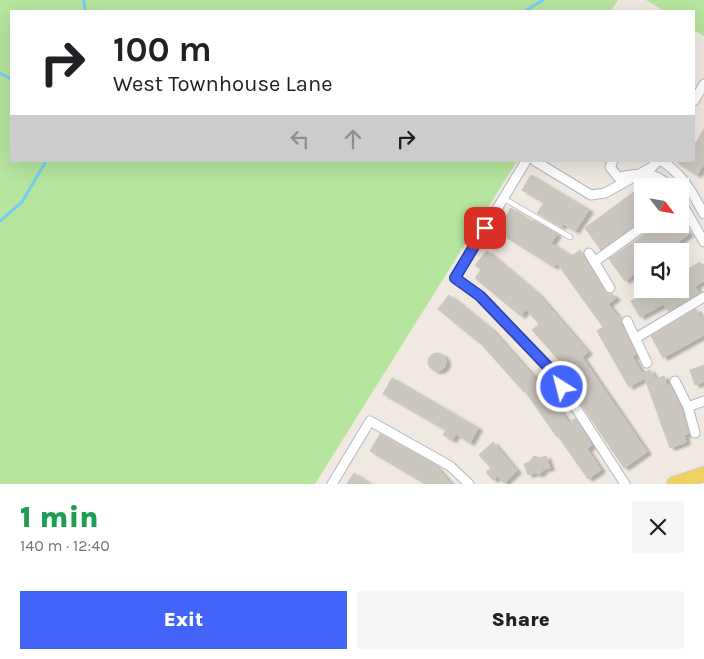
<!DOCTYPE html>
<html lang="en">
<head>
<meta charset="utf-8">
<style>
	:root { --surface:#fff; --page:#f6f6f6; --text:#202124; --muted:#757577; --accent:#4264fb }
	body { margin:0; font-family:Karla,sans-serif; background:var(--page); color:var(--text); height:100vh; display:flex; flex-direction:column; font-size:19px; white-space:nowrap }
	* { box-sizing:border-box; margin:0 }
	p { font-size:16px; color:var(--muted) }
	.icon { flex:none; width:28px; height:28px; fill:none; stroke:currentColor; stroke-width:2; stroke-linecap:round; stroke-linejoin:round }
	.map { position:relative; height:484px; overflow:hidden }
	.side { display:flex; flex-direction:column; background:var(--surface); flex:1 }
	.side>* { flex:none }
	.hud { position:absolute; left:10px; top:10px; width:685px; height:152px; border-radius:0px; box-shadow:0 5px 20px #0002; background:#fff; color:var(--text); overflow:hidden }
	.needle { width:32px; rotate:121deg }
	.tools { position:absolute; left:634px; top:178px; display:grid; gap:10px }
	.tools a { display:grid; place-items:center; width:55px; height:55px; border-radius:0px; background:var(--surface); box-shadow:0 5px 20px #0002; font-size:25px }
	.pin { position:absolute; display:grid; place-items:center; width:42px; height:42px; color:#fff; margin:-21px; border-radius:10px; box-shadow:0 2px 8px #0006 }
	.me { position:absolute; width:55px; margin:-28px; rotate:324deg; stroke-linejoin:round; filter:drop-shadow(0 0 4px #0008) }
	.turn { display:flex; align-items:center; gap:18px; height:105px; padding:0 20px; font-size:22px }
	.turn .icon { width:65px; height:65px; stroke-width:2.5 }
	.turn b { display:block; font-size:35px; line-height:42px }
	.lanes { display:flex; align-items:center; height:48px; padding:0 20px; background:#0003; justify-content:center; gap:25px; direction:ltr }
	.lanes .off { opacity:.35 }
	.round { display:grid; place-items:center; flex:none; width:52px; height:52px; border-radius:0px; background:var(--page) }
	.overview { display:flex; align-items:center; justify-content:space-between; height:85px; padding:0 20px }
	h1 { font-size:30px; font-weight:800; line-height:38px; color:#1e9e55 }
	.primary-button { display:flex; gap:10px; margin-top:auto; padding:10px 20px }
	.primary-button a { flex:1; height:58px; border-radius:0px; background:var(--accent); color:#fff; font-size:20px; font-weight:800; line-height:58px; text-align:center }
	.primary-button a+a { background:var(--page); color:var(--text) }
	.map>svg:first-child { display:block }
	.green { fill:#b6e59e }
	.lines { fill:none; stroke-linecap:round; stroke-linejoin:round }
	.stream { stroke:#75cff0; stroke-width:3 }
	.building { fill:#cbc7bf; stroke:#cbc5ba; filter:url(#shadow) }
	.service-casing { stroke:#b4b7c1; stroke-width:6 }
	.minor-casing { stroke:#b4b7c1; stroke-width:11 }
	.primary-casing { stroke:#c9c9c9; stroke-width:16 }
	.service { stroke:#fff; stroke-width:4.5 }
	.minor { stroke:#fff; stroke-width:9 }
	.primary { stroke:#f2d163; stroke-width:14 }
	.route-casing { stroke:#2b41a3; stroke-width:12 }
	.route { stroke:#4264fb; stroke-width:9 }
</style>
</head>
<body>
<div class="map">
<svg width="704" height="484" viewBox="0 0 704 484">
	<defs>
		<filter id="shadow"><feDropShadow dx="4.5" dy="2.5" stdDeviation="1" flood-color="#0004"/></filter>
	</defs>
	<rect width="100%" height="100%" fill="#efe9e1"/>
	<path class="green" d="M 0,0 L 618,0 L 611,11 L 11,11 L 11,161 L 517,161 L 315,484 L 0,484 Z
		M 646,0 L 704,0 L 704,36 L 694,30 L 694,11 L 664,11 Z"/>
	<g class="lines">
		<path class="stream" d="M 84,0 L 85,11
			M 525,11 L 543,0
			M 0,73 L 11,79
			M 0,221 L 22,202 L 46,161"/>
	</g>
	<path class="building" d="M 704,129 L 704,164 L 697,175 L 675,161 L 694,161 L 694,146 Z
		M 531,175 L 589,210 L 575,231 L 563,224 L 561,227 L 537,213 L 544,203 L 522,190 Z
		M 642,186 L 642,208 L 632,216 L 638,223 L 601,250 L 585,228 Z
		M 511,208 L 532,222 L 533,220 L 557,234 L 551,243 L 572,256 L 580,250 L 605,291 L 607,294 L 612,294 L 616,298 L 608,304 L 619,318 L 621,317 L 621,324 L 636,354 L 632,356 L 645,378 L 629,387 L 597,331 L 603,327 L 557,263 L 554,267 L 497,231 Z
		M 673,224 L 681,224 L 689,234 L 666,251 L 642,251 L 642,268 L 625,281 L 609,259 L 658,225 L 663,231 Z
		M 487,251 L 538,294 L 588,352 L 582,357 L 647,452 L 624,468 L 577,398 L 585,393 L 574,377 L 532,330 L 539,324 L 526,309 L 521,316 L 475,278 L 481,270 L 475,265 Z
		M 700,262 L 704,269 L 704,281 L 695,286 L 699,293 L 668,311 L 664,304 L 640,317 L 631,301 L 654,289 L 680,289 L 680,274 Z
		M 449,295 L 492,330 L 543,387 L 551,382 L 563,400 L 556,405 L 569,423 L 575,418 L 592,445 L 587,449 L 601,470 L 588,479 L 558,436 L 557,437 L 525,391 L 524,392 L 482,345 L 438,309 Z
		M 696,309 L 701,318 L 704,316 L 704,335 L 663,358 L 651,336 Z
		M428 362a9 9 0 1 1 18 0a9 9 0 1 1-18 0Z
		M 704,365 L 704,382 L 695,385 L 690,370 Z
		M 650,370 L 656,379 L 664,376 L 667,386 L 670,385 L 682,409 L 689,433 L 684,435 L 686,442 L 670,448 L 643,373 Z
		M 392,378 L 478,428 L 470,443 L 456,434 L 452,440 L 443,435 L 446,430 L 383,394 Z
		M 380,434 L 435,465 L 451,484 L 426,484 L 370,451 Z
		M 493,442 L 517,471 L 504,483 L 498,476 L 493,480 L 486,472 L 491,468 L 479,455 Z
		M 534,456 L 540,458 L 546,456 L 550,468 L 544,469 L 540,474 L 534,473 L 528,475 L 524,464 L 529,462 Z
		M 354,473 L 370,484 L 347,484 Z"/>
	<g class="lines">
		<g class="service-casing">
			<path id="service" d="M 503,198 L 570,237"/>
		</g>
		<g class="minor-casing">
			<path id="minor" d="M 694,101 L 704,84
				M 526,161 L 455,278 L 480,296 L 552,371 L 625,484
				M 535,161 L 591,195 L 605,193 L 652,167 L 658,161
				M 613,161 L 610,167 L 618,177 C 639,173 653,170 669,186
				M 662,161 C 684,176 691,191 704,214
				M 680,200 L 704,242
				M 589,253 L 610,288
				M 594,262 L 647,224
				M 627,321 L 647,363
				M 636,338 L 704,297
				M 675,381 L 688,407 L 695,433
				M 688,407 L 704,401
				M 332,484 L 370,421 L 450,466 L 469,484"/>
		</g>
		<g class="primary-casing">
			<path id="primary" d="M 674,484 L 704,474"/>
		</g>
		<use href="#service" class="service"/>
		<use href="#minor" class="minor"/>
		<use href="#primary" class="primary"/>
	</g>
	<g class="lines">
		<g class="route-casing">
			<path id="route" d="M 485,228 L 455,278 L 480,296 L 552,371 L 562,387"/>
		</g>
		<use href="#route" class="route"/>
	</g>
</svg>
<div class="tools">
<a><svg class="needle" viewBox="-14 -14 28 28"><path d="M0-13l5 13h-10z" fill="#e53935"/><path d="M0 13l5-13h-10z" fill="#757577"/></svg></a>
<a><svg class="icon" aria-label="sound" viewBox="0 0 24 24"><path d="M4 9h4l5-4v14l-5-4H4zM17 9q2 3 0 6"/></svg></a>
</div>
<div class="pin" style="left:485px;top:228px;background:#d93025"><svg class="icon" aria-label="arrive" viewBox="0 0 24 24"><path d="M6 21V4h12l-3 4 3 4H6"/></svg></div>
<svg class="me" style="left:562px;top:387px" viewBox="-20 -20 40 40"><circle r="17" fill="#4264fb" stroke="#fff" stroke-width="3"/><path d="M0-11L8 9 0 5-8 9z" fill="#fff"/></svg>
<div class="hud">
<div class="turn"><svg class="icon" aria-label="right" viewBox="0 0 24 24"><path d="M7 20v-9h11M14 6l5 5-5 5"/></svg><div><b>100 m</b>West Townhouse Lane</div></div>
<div class="lanes"><svg class="icon off" aria-label="left" viewBox="0 0 24 24"><path d="M17 20v-9H6M10 6l-5 5 5 5"/></svg><svg class="icon off" aria-label="ahead" viewBox="0 0 24 24"><path d="M12 20V5M6 11l6-6 6 6"/></svg><svg class="icon" aria-label="right" viewBox="0 0 24 24"><path d="M7 20v-9h11M14 6l5 5-5 5"/></svg></div>
</div>
</div>
<section class="side">
<div class="overview"><div><h1>1 min</h1><p>140 m · 12:40</p></div><a class="round"><svg class="icon" aria-label="close" viewBox="0 0 24 24"><path d="M6 6l12 12M18 6L6 18"/></svg></a></div>
<div class="primary-button"><a>Exit</a><a>Share</a></div>
</section>
</body>
</html>
